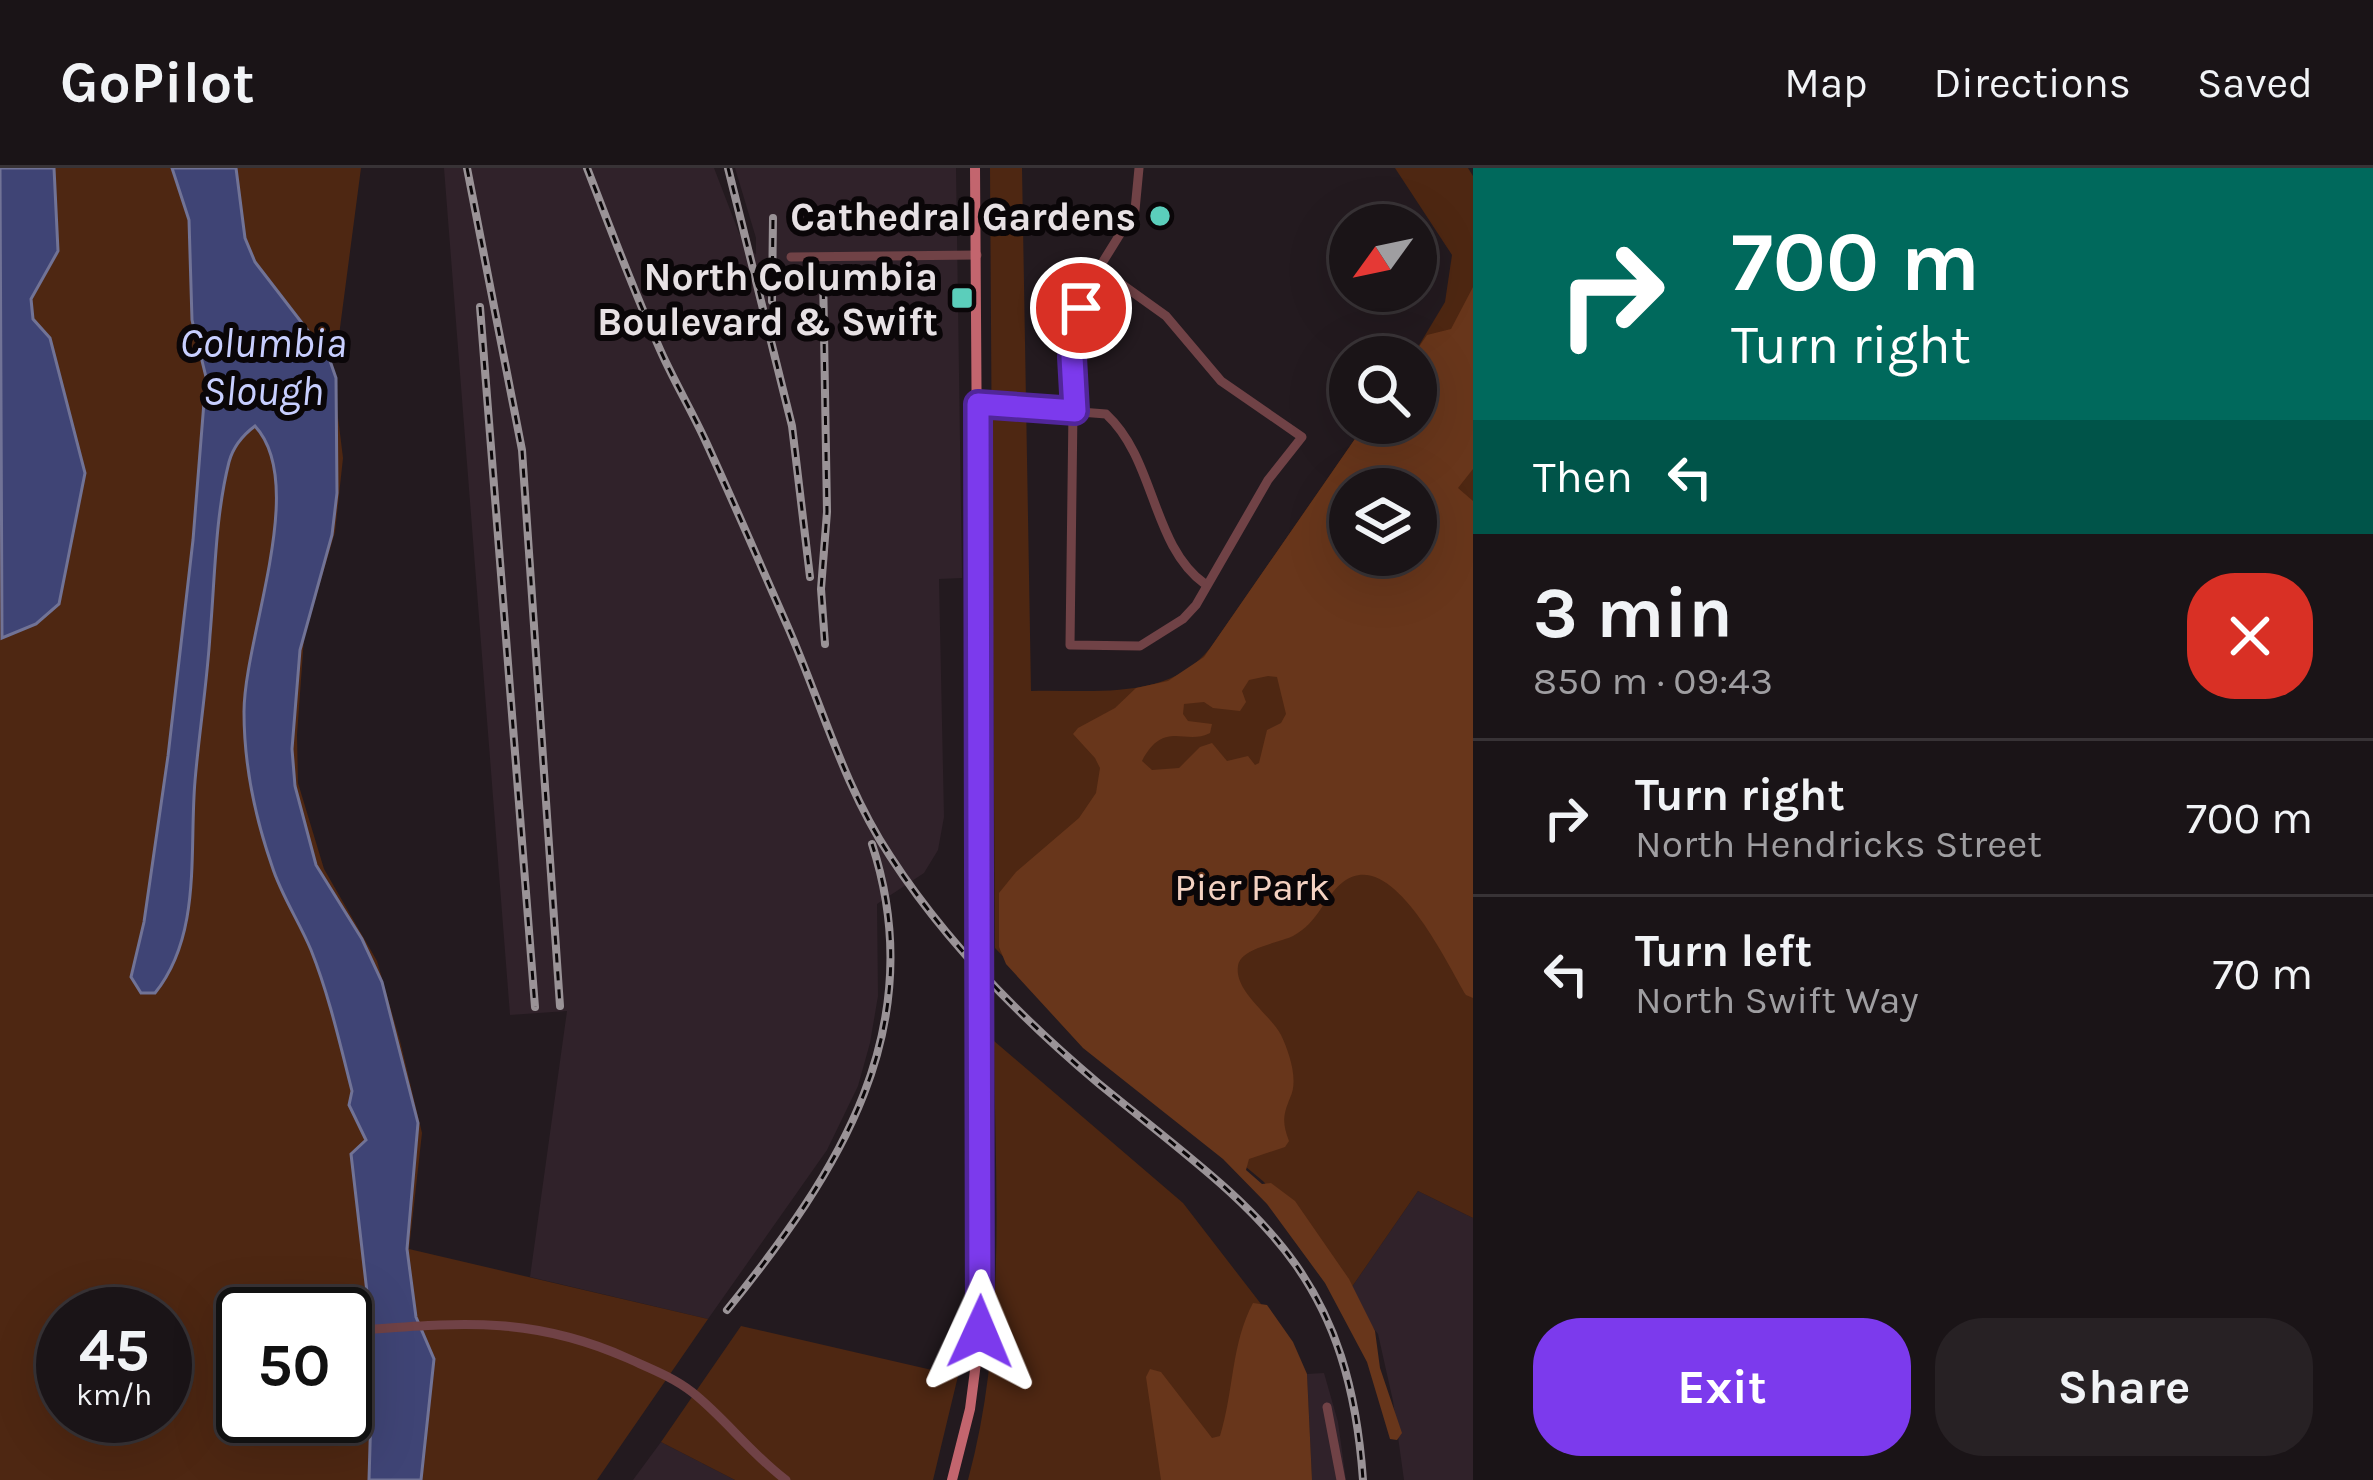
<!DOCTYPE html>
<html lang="en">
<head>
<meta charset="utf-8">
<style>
	:root { --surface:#1a1417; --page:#272124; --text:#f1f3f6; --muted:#9f9ea1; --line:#383336; --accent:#7c3aed }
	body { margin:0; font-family:Karla,sans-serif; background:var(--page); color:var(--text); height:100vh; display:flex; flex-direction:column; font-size:45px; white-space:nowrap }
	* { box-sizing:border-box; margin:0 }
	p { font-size:39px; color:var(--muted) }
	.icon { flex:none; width:66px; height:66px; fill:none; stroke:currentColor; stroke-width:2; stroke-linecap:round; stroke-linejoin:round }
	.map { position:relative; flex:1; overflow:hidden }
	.side { display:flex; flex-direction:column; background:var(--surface); width:900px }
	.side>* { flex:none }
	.top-card { background:#00695c; color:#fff; overflow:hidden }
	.needle { width:78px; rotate:237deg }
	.tools { position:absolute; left:1329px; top:36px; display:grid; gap:24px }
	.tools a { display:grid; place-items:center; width:108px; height:108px; border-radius:50%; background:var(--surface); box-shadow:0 12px 48px #0002,0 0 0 3px var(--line); font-size:60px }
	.speed { position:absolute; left:36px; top:1119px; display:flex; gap:24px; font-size:60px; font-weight:700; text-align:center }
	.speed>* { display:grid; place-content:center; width:156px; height:156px; border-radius:50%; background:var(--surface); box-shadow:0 12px 48px #0002,0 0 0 3px var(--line); line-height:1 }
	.speed small { font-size:30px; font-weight:400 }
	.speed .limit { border:6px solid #111; border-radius:18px; background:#fff; color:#111 }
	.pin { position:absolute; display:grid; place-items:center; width:102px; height:102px; color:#fff; margin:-51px; border:6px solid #fff; border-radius:50%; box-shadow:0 3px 12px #0007 }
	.me { position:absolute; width:132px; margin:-66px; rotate:1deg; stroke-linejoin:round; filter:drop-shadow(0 0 9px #0008) }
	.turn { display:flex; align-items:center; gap:42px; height:252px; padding:0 60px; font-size:54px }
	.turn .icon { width:156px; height:156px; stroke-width:2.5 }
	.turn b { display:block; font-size:84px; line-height:102px }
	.then { display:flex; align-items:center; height:114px; padding:0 60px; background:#0003; gap:24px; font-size:45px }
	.round { display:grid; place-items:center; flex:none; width:126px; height:126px; border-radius:48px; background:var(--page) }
	.overview { display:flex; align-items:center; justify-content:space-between; height:204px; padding:0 60px }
	h1 { font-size:72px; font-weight:700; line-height:90px }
	.cta { display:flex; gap:24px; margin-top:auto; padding:24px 60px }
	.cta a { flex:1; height:138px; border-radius:48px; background:var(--accent); color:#fff; font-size:48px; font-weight:700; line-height:138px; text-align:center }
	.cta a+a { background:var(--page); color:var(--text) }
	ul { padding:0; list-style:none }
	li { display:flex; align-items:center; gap:36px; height:156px; padding:0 60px; border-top:3px solid var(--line) }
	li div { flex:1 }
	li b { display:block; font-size:45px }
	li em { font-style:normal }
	header { display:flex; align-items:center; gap:72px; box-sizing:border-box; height:168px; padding:0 60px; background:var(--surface); border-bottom:3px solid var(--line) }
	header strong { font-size:57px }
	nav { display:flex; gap:66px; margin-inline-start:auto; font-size:42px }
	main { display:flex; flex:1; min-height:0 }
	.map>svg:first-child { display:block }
	.built { fill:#30222a }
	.green { fill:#4e2712; fill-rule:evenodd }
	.forest { fill:#68361b; fill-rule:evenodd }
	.water { fill:#3f4475; stroke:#717396; stroke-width:3 }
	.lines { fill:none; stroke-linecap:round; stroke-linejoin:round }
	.minor { stroke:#704246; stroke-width:9 }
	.major { stroke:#c3656e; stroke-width:10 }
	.rail-casing { stroke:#9a9397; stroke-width:8 }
	.rail { stroke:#0a0608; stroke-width:3; stroke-dasharray:9; stroke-linecap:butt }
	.major-bridge { stroke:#c3656e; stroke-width:10 }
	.route-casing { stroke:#51269a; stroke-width:30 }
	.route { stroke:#7c3aed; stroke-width:21 }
	.poi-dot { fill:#5bcebb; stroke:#0a0608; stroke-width:4.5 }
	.labels { text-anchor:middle; stroke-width:12; stroke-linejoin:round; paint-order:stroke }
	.poi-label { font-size:39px; font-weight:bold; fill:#e7e1e4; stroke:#0a0608; text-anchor:end }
	.park-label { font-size:39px; fill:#f4d2c2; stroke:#0a0608 }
	.water-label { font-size:42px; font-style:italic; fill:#c8cfff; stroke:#0a0608 }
</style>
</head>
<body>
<header>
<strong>GoPilot</strong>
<nav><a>Map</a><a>Directions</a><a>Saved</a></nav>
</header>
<main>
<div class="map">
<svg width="1473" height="1312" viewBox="0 0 1473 1312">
	<rect width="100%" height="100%" fill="#231a1f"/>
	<path class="built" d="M 444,0 L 714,0 L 739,65 L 756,87 L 756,70 L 735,0 L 956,0 L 962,410 L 939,411 L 944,649 L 938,682 L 924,705 L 877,736 L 878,828 L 870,875 L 858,918 L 827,982 L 708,1151 L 530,1109 L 567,843 L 510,847 Z
		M 1418,1023 L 1473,1050 L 1473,1312 L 1404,1312 L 1393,1233 L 1378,1166 L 1347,1126 Z
		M 1324,1205 L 1338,1254 L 1346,1312 L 1312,1312 L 1307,1206 Z
		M 661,1274 L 735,1312 L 633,1312 Z"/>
	<path class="green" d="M 0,0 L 361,0 L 338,175 L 329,190 L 314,170 L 337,241 L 343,290 L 335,364 L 304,470 L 297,567 L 298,615 L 324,701 L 377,793 L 400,873 L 422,965 L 409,1081 L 708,1151 L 597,1312 L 0,1312 ZM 63,1146 L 165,1146 L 165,1248 L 63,1248 ZM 243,1146 L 345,1146 L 345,1248 L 243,1248 Z
		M 990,0 L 1022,0 L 1031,523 C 1092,521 1169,534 1211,479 L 1366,255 L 1416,255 L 1416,189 L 1412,189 L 1445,134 L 1452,87 L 1395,0 L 1468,0 L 1473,8 L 1473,1050 L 1418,1023 L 1347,1126 L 1264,1014 L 1037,824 L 995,780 ZM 1350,321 L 1416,321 L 1416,387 L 1350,387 Z
		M 994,873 L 1183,1035 L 1261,1136 L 1220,1312 L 968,1312 C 1007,1169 995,1020 994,873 Z
		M 741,1158 L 958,1208 L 933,1312 L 735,1312 L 661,1274 Z"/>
	<path class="forest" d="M 1473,119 L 1473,301 L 1458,320 L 1473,333 L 1473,830 L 1466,827 C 1447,796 1392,676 1343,714 C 1323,730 1319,754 1293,768 C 1279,775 1240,780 1238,798 C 1234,823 1270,846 1281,867 C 1289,884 1299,912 1290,930 C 1283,947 1282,955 1289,973 L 1285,979 L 1249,991 L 1246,1002 L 1262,1016 L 1271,1015 L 1295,1033 L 1349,1111 L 1375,1163 L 1380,1200 L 1402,1265 L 1397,1272 L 1390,1271 L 1367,1194 L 1325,1115 L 1267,1036 L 1223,991 L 1083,880 L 1006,796 L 999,779 L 999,725 L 1016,704 L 1079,650 L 1096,625 L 1100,600 L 1095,590 L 1073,566 L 1078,560 L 1115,540 L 1136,520 L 1168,513 L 1204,489 L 1366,255 L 1416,255 L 1416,189 L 1412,189 L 1427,167 L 1451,161 ZM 1416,321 L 1416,387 L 1350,387 L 1350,321 ZM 1268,508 L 1277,509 L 1286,546 L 1281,555 L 1267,562 L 1259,595 L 1255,597 L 1248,588 L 1227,593 L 1212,575 L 1200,579 L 1179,600 L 1152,602 L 1142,593 C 1164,551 1185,578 1210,565 L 1212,556 L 1188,553 L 1183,546 L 1184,536 L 1204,534 L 1213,540 L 1240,543 L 1246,534 L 1242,523 L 1249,512 Z
		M 1253,1135 L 1267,1137 L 1293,1174 L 1307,1206 L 1312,1312 L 1161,1312 L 1146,1209 L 1150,1201 L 1161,1204 L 1212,1270 L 1220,1268 C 1234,1223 1231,1176 1253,1135 Z"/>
	<path class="water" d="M 0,0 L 54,0 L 58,83 L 31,131 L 33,151 L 50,170 L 85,305 L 59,436 L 36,456 L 2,470 Z
		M 172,0 L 236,0 L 245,70 L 255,94 L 329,190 L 336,210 L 337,325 L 332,367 L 300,482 L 292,581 L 295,618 L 316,697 L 362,771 L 382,814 L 418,955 L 407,1081 L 416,1149 L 434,1191 L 421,1312 L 369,1312 L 373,1176 L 351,986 L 366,972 L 349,937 L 352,923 C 340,876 329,827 311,782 C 299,753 281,727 272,698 C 255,649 244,597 244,544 C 244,469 309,316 255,258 C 243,267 233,279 229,294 C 215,349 215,411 210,467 C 207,516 199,565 195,613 C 189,683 202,767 155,825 L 141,825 L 131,809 L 144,754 L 168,588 L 193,372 L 206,209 L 192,152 L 189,52 Z"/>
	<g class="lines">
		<path class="minor" d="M 791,89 L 977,87
			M 1099,100 L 1166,148 L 1221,213 L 1302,269 L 1268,312 L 1196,437 L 1183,451 L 1140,478 L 1070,477 L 1074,163 L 1099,100 L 1135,42 L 1139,0
			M 978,236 L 1106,246 C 1156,292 1151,377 1205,416
			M 345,1163 C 451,1156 526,1145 627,1190 C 649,1200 673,1209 692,1224 C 726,1251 751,1286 786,1312
			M 1327,1239 L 1341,1312"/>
		<path class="major" d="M 975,0 L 980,736
			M 952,1312 L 970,1241 L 980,1164 L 980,839"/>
		<g class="rail-casing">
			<path id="rail" d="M 467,0 L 522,282 L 560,838
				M 587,0 C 610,59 632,119 658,177 C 672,210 691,241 706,274 C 734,335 760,396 787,457 C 821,534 843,617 890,688 C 945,773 1021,850 1098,915 C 1252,1041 1348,1095 1363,1312
				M 728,0 L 792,258 L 810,409
				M 823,104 L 827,344 L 821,421 L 825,476
				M 772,133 L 773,50
				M 480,139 L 535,839
				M 727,1142 C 838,1005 932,860 872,676"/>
		</g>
		<use href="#rail" class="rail"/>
		<path class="major-bridge" d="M 980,736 L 980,839"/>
	</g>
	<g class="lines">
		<g class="route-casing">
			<path id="route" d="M 980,1164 L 978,236 L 1075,243 L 1072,189 L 1081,140"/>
		</g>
		<use href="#route" class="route"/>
	</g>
	<g class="poi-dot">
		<circle cx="1160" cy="48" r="12"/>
		<rect x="950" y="118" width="24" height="24" rx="6"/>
	</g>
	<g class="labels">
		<g class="poi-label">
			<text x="1136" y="62">Cathedral Gardens</text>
			<text x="938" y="122">North Columbia<tspan x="938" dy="45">Boulevard &amp; Swift</tspan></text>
		</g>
		<g class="park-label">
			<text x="1252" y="732">Pier Park</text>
		</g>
		<g class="water-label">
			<text x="263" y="189">Columbia<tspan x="263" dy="48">Slough</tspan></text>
		</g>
	</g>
</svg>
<div class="tools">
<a><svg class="needle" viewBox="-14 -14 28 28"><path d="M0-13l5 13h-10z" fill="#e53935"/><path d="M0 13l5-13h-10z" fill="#9f9ea1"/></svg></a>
<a><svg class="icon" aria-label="search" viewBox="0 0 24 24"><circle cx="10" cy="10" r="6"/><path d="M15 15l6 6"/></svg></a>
<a><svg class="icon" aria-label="layers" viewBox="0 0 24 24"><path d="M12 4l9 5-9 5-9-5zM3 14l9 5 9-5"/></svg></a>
</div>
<div class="speed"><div>45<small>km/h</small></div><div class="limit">50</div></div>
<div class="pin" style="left:1081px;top:140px;background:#d93025"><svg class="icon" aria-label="arrive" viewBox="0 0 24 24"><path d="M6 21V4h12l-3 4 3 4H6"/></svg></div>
<svg class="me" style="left:980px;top:1164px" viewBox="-20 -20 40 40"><path d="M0-17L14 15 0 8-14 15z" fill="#7c3aed" stroke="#fff" stroke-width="4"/></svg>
</div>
<section class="side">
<div class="top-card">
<div class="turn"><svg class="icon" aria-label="right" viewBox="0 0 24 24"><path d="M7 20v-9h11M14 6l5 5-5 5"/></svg><div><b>700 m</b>Turn right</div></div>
<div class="then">Then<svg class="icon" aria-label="left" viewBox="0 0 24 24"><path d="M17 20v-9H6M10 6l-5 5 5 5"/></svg></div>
</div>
<div class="overview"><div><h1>3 min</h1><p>850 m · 09:43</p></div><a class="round" style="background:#d93025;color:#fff"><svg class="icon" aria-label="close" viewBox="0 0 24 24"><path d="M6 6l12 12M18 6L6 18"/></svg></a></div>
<ul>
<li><svg class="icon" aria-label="right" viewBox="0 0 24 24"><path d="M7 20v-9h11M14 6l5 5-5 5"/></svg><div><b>Turn right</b><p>North Hendricks Street</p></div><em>700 m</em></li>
<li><svg class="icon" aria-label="left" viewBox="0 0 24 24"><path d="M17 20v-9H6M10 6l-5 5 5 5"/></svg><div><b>Turn left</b><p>North Swift Way</p></div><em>70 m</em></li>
</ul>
<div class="cta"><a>Exit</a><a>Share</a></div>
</section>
</main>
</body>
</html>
